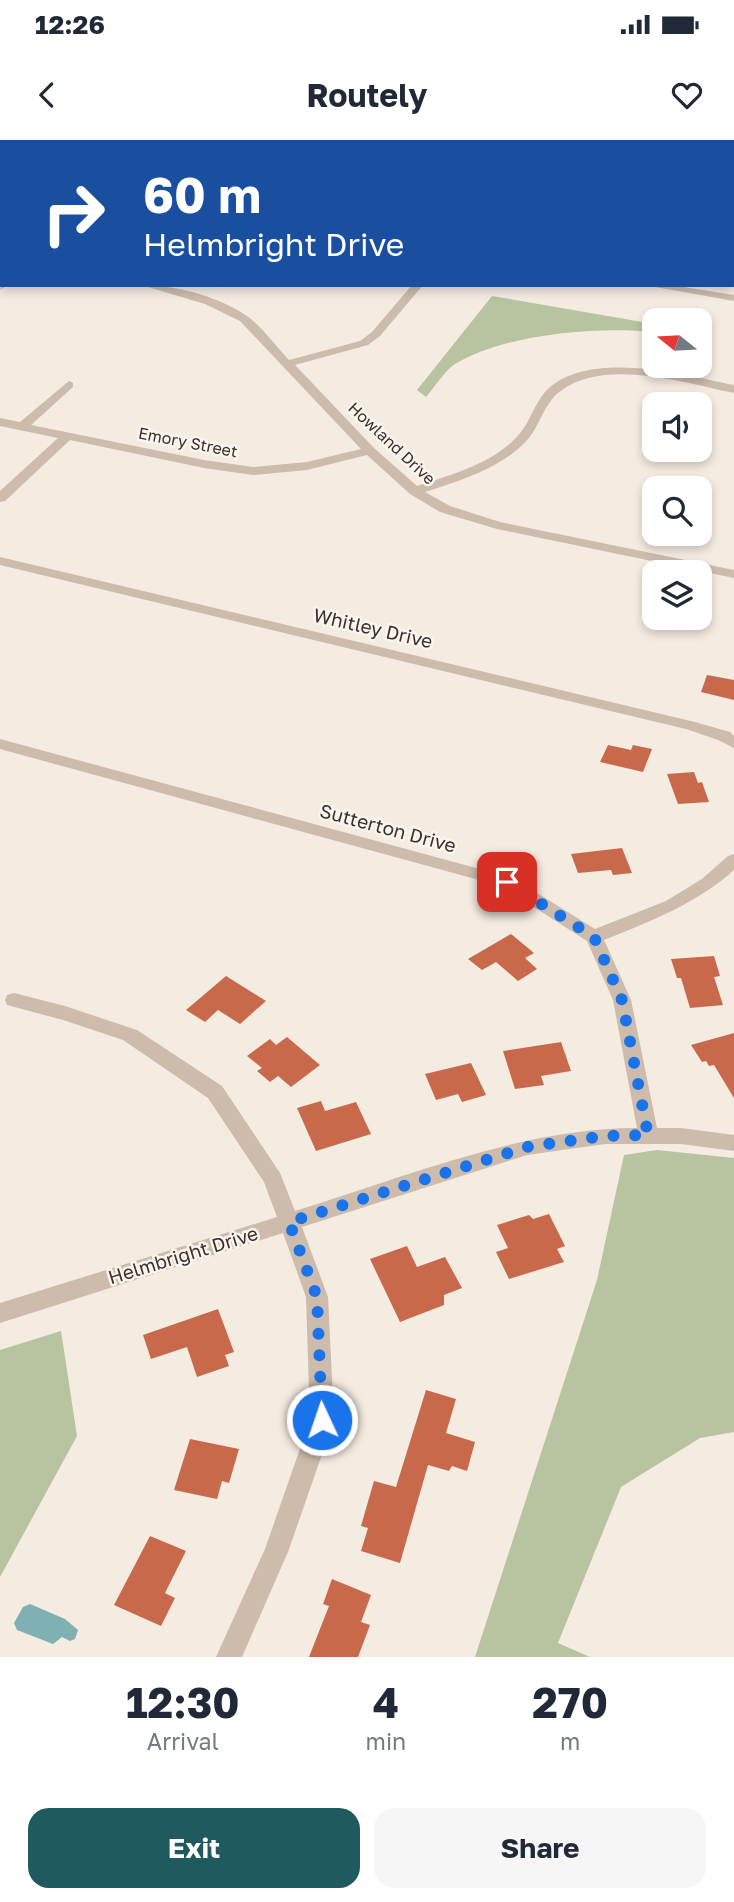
<!DOCTYPE html>
<html lang="en">
<head>
<meta charset="utf-8">
<style>
	:root { --surface:#fff; --page:#f6f6f7; --text:#1f2937; --muted:#747a83; --accent:#1f5a5e }
	body { margin:0; font-family:"Golos Text",sans-serif; background:var(--page); color:var(--text); height:100vh; display:flex; flex-direction:column; font-size:26px; white-space:nowrap }
	* { box-sizing:border-box; margin:0 }
	p { font-size:23px; color:var(--muted) }
	.icon { flex:none; width:38px; height:38px; fill:none; stroke:currentColor; stroke-width:2; stroke-linecap:round; stroke-linejoin:round }
	.map { position:relative; height:1517px; overflow:hidden }
	.drawer { display:flex; flex-direction:column; background:var(--surface); flex:1 }
	.drawer>* { flex:none }
	.guide { position:absolute; left:0px; top:0px; width:735px; height:147px; box-shadow:0 4px 10px #0003; background:#1a4fa0; color:#fff; overflow:hidden }
	.needle { width:46px; rotate:288deg }
	.fabs { position:absolute; left:642px; top:168px; display:grid; gap:14px }
	.fabs a { display:grid; place-items:center; width:70px; height:70px; border-radius:14px; background:var(--surface); box-shadow:0 4px 10px #0003; font-size:35px }
	.pin { position:absolute; display:grid; place-items:center; width:60px; height:60px; color:#fff; margin:-30px; border-radius:14px; box-shadow:0 4px 10px #0006 }
	.me { position:absolute; width:77px; margin:-38px; rotate:357deg; stroke-linejoin:round; filter:drop-shadow(0 0 5px #0008) }
	.turn { display:flex; align-items:center; gap:24px; height:147px; padding:0 28px; font-size:32px }
	.turn .icon { width:91px; height:91px; stroke-width:2.5 }
	.turn b { display:block; font-size:49px; line-height:60px }
	.eta { display:flex; justify-content:space-evenly; align-items:center; height:119px; text-align:center }
	.eta b { font-size:42px; font-weight:700; line-height:49px }
	.button { display:flex; gap:14px; margin-top:auto; padding:14px 28px }
	.button a { flex:1; height:80px; border-radius:21px; background:var(--accent); color:#fff; font-size:28px; font-weight:700; line-height:80px; text-align:center }
	.button a+a { background:var(--page); color:var(--text) }
	.status { display:flex; justify-content:space-between; align-items:center; height:49px; padding:0 35px; background:var(--surface); direction:ltr }
	.status svg { height:19px; fill:currentColor }
	header { display:flex; justify-content:space-between; align-items:center; height:91px; padding:0 28px; background:var(--surface); font-size:32px; font-weight:700 }
	.map>svg:first-child { display:block }
	.green { fill:#b8c4a0 }
	.water { fill:#7fb0b2 }
	.building { fill:#c8694b }
	.lines { fill:none; stroke-linecap:round; stroke-linejoin:round }
	.street { fill:#cdbbac; fill-rule:evenodd }
	.route { stroke:#1a73e8; stroke-width:12; stroke-dasharray:0 21.6 }
	.labels { text-anchor:middle; stroke-width:5; stroke-linejoin:round; paint-order:stroke }
	.far-street-label { font-size:16px; fill:#3b302b; stroke:#fbf5ee }
	.street-label { font-size:19px; fill:#3b302b; stroke:#fbf5ee }
</style>
</head>
<body>
<div class="status"><b>12:26</b><svg viewBox="0 0 49 12"><path d="M0 12V9h3v3zM5 12V6h3v6zM10 12V3h3v9zM15 12V0h3v12zM26 1h20v11H26zM47 4h2v5h-2z"/></svg></div>
<header><svg class="icon" aria-label="back" viewBox="0 0 24 24"><path d="M15 5l-7 7 7 7"/></svg>Routely<svg class="icon" aria-label="heart" viewBox="0 0 24 24"><path d="M12 20l-8-8c-3-5 5-10 8-4 3-6 11-1 8 4z"/></svg></header>
<div class="map">
<svg width="734" height="1517" viewBox="0 0 734 1517">
	<rect width="100%" height="100%" fill="#f4ebe1"/>
	<path class="green" d="M 492,156 L 654,184 L 654,192 C 597,186 505,194 455,224 C 444,231 435,247 426,257 L 417,250 Z
		M 657,1010 L 734,1018 L 734,1292 L 700,1298 L 621,1347 L 558,1503 L 590,1517 L 475,1517 L 597,1140 L 624,1015 Z
		M 61,1191 L 77,1296 L 0,1437 L 0,1210 Z"/>
	<path class="water" d="M 30,1464 L 65,1479 L 78,1490 L 75,1499 L 70,1501 L 62,1497 L 53,1504 L 17,1490 L 14,1483 L 23,1467 Z"/>
	<path class="building" d="M 707,535 L 734,540 L 734,560 L 701,552 Z
		M 608,605 L 631,610 L 633,605 L 652,609 L 643,632 L 600,622 Z
		M 694,632 L 698,643 L 702,642 L 709,662 L 678,664 L 667,634 Z
		M 622,708 L 632,733 L 613,735 L 611,730 L 578,733 L 571,714 Z
		M 511,794 L 534,813 L 525,818 L 537,829 L 518,841 L 496,822 L 482,830 L 468,819 Z
		M 714,816 L 720,836 L 714,837 L 723,865 L 690,868 L 681,838 L 677,838 L 671,819 Z
		M 226,836 L 266,861 L 240,884 L 218,870 L 205,882 L 186,870 Z
		M 734,893 L 734,958 L 714,925 L 709,926 L 706,921 L 702,922 L 691,905 Z
		M 287,897 L 320,925 L 291,947 L 278,936 L 270,942 L 257,931 L 262,928 L 247,916 L 270,899 L 276,905 Z
		M 561,902 L 571,931 L 541,936 L 544,945 L 515,949 L 503,911 Z
		M 471,923 L 486,955 L 462,962 L 458,954 L 436,960 L 425,934 Z
		M 321,961 L 325,971 L 356,962 L 371,994 L 316,1011 L 297,968 Z
		M 549,1074 L 565,1106 L 557,1109 L 564,1122 L 509,1139 L 496,1112 L 508,1108 L 497,1085 L 529,1075 L 533,1079 Z
		M 407,1106 L 417,1127 L 445,1117 L 462,1148 L 444,1155 L 444,1165 L 400,1182 L 370,1119 Z
		M 218,1169 L 234,1212 L 225,1215 L 229,1226 L 197,1237 L 187,1207 L 151,1219 L 143,1195 Z
		M 426,1250 L 456,1259 L 446,1293 L 475,1302 L 467,1331 L 452,1326 L 449,1331 L 428,1325 L 400,1423 L 361,1411 L 368,1388 L 361,1386 L 374,1341 L 396,1347 Z
		M 190,1299 L 239,1309 L 229,1343 L 222,1341 L 217,1359 L 174,1350 Z
		M 150,1396 L 186,1411 L 165,1453 L 175,1458 L 161,1486 L 114,1465 Z
		M 332,1439 L 371,1455 L 361,1482 L 370,1485 L 358,1517 L 309,1517 L 329,1466 L 323,1464 Z"/>
	<g class="lines">
		<path class="street" d="M 174,0 L 194,0 L 195,2 L 175,2 Z
			M 518,0 L 552,0 L 517,2 Z
			M 617,0 L 639,0 L 640,2 L 618,2 Z
			M 733,12 L 734,12 L 734,18 L 733,18 Z
			M 0,36 L 2,36 L 2,42 L 0,42 Z
			M 733,76 L 734,76 L 734,82 L 733,82 Z
			M 0,117 L 2,117 L 2,123 L 0,123 Z
			M 2,142 L 2,145 L 8,145 L 0,150 Z
			M 141,145 C 175,145 218,156 247,176 C 262,187 276,206 289,220 L 360,201 L 372,192 L 412,145 L 423,145 L 380,196 L 368,205 L 295,225 L 374,308 L 417,346 C 453,334 496,323 521,292 C 532,278 536,259 550,247 C 595,210 684,235 734,245 L 734,253 C 685,243 606,218 562,250 C 545,261 541,283 529,298 C 503,328 462,340 425,352 L 450,366 L 500,382 L 734,430 L 734,438 L 497,389 L 440,372 L 410,354 L 367,315 L 307,330 L 253,335 L 204,328 L 70,300 L 5,361 L 0,362 L 0,351 L 58,298 L 0,286 L 0,278 L 20,282 L 69,241 L 73,243 L 73,247 L 31,285 L 204,320 L 253,327 L 307,322 L 361,309 L 240,181 L 205,164 Z
			M 644,145 L 671,145 L 734,155 L 734,161 Z
			M 0,417 L 695,582 L 730,592 L 734,596 L 734,608 L 718,600 L 686,589 L 0,425 Z
			M 0,599 L 513,738 L 595,789 L 666,761 L 702,739 L 728,716 L 734,714 L 734,730 C 696,764 651,781 604,800 L 631,860 L 657,988 L 681,988 L 734,995 L 734,1011 L 681,1004 L 605,1004 L 527,1015 L 302,1087 L 328,1157 L 334,1280 L 288,1412 L 242,1517 L 216,1517 L 265,1409 L 310,1280 L 306,1157 L 283,1093 L 0,1183 L 0,1163 L 277,1077 L 264,1042 L 208,958 L 123,900 L 63,880 L 7,865 L 5,860 L 7,855 L 14,853 L 65,866 L 137,890 L 222,946 L 280,1033 L 295,1071 C 405,1037 522,988 637,988 L 613,860 L 587,801 L 501,746 L 0,609 Z"/>
	</g>
	<g class="lines">
		<path class="route" d="M 322,1280 L 317,1157 L 289,1082 L 527,1007 L 605,996 L 648,995 L 622,860 L 594,797 L 507,742"/>
	</g>
	<g class="labels">
		<g class="far-street-label">
			<text transform="translate(188 302) rotate(11)" y="6">Emory Street</text>
			<text transform="translate(392 303) rotate(43)" y="6">Howland Drive</text>
		</g>
		<g class="street-label">
			<text transform="translate(373 488) rotate(13)" y="7">Whitley Drive</text>
			<text transform="translate(388 688) rotate(15)" y="7">Sutterton Drive</text>
			<text transform="translate(183 1115) rotate(-17)" y="7">Helmbright Drive</text>
		</g>
	</g>
</svg>
<div class="fabs">
<a><svg class="needle" viewBox="-14 -14 28 28"><path d="M0-13l5 13h-10z" fill="#e53935"/><path d="M0 13l5-13h-10z" fill="#747a83"/></svg></a>
<a><svg class="icon" aria-label="sound" viewBox="0 0 24 24"><path d="M4 9h4l5-4v14l-5-4H4zM17 9q2 3 0 6"/></svg></a>
<a><svg class="icon" aria-label="search" viewBox="0 0 24 24"><circle cx="10" cy="10" r="6"/><path d="M15 15l6 6"/></svg></a>
<a><svg class="icon" aria-label="layers" viewBox="0 0 24 24"><path d="M12 4l9 5-9 5-9-5zM3 14l9 5 9-5"/></svg></a>
</div>
<div class="pin" style="left:507px;top:742px;background:#d93025"><svg class="icon" aria-label="arrive" viewBox="0 0 24 24"><path d="M6 21V4h12l-3 4 3 4H6"/></svg></div>
<svg class="me" style="left:322px;top:1280px" viewBox="-20 -20 40 40"><circle r="17" fill="#1a73e8" stroke="#fff" stroke-width="3"/><path d="M0-11L8 9 0 5-8 9z" fill="#fff"/></svg>
<div class="guide">
<div class="turn"><svg class="icon" aria-label="right" viewBox="0 0 24 24"><path d="M7 20v-9h11M14 6l5 5-5 5"/></svg><div><b>60 m</b>Helmbright Drive</div></div>
</div>
</div>
<section class="drawer">
<div class="eta">
<div><b>12:30</b><p>Arrival</p></div>
<div><b>4</b><p>min</p></div>
<div><b>270</b><p>m</p></div>
</div>
<div class="button"><a>Exit</a><a>Share</a></div>
</section>
</body>
</html>
